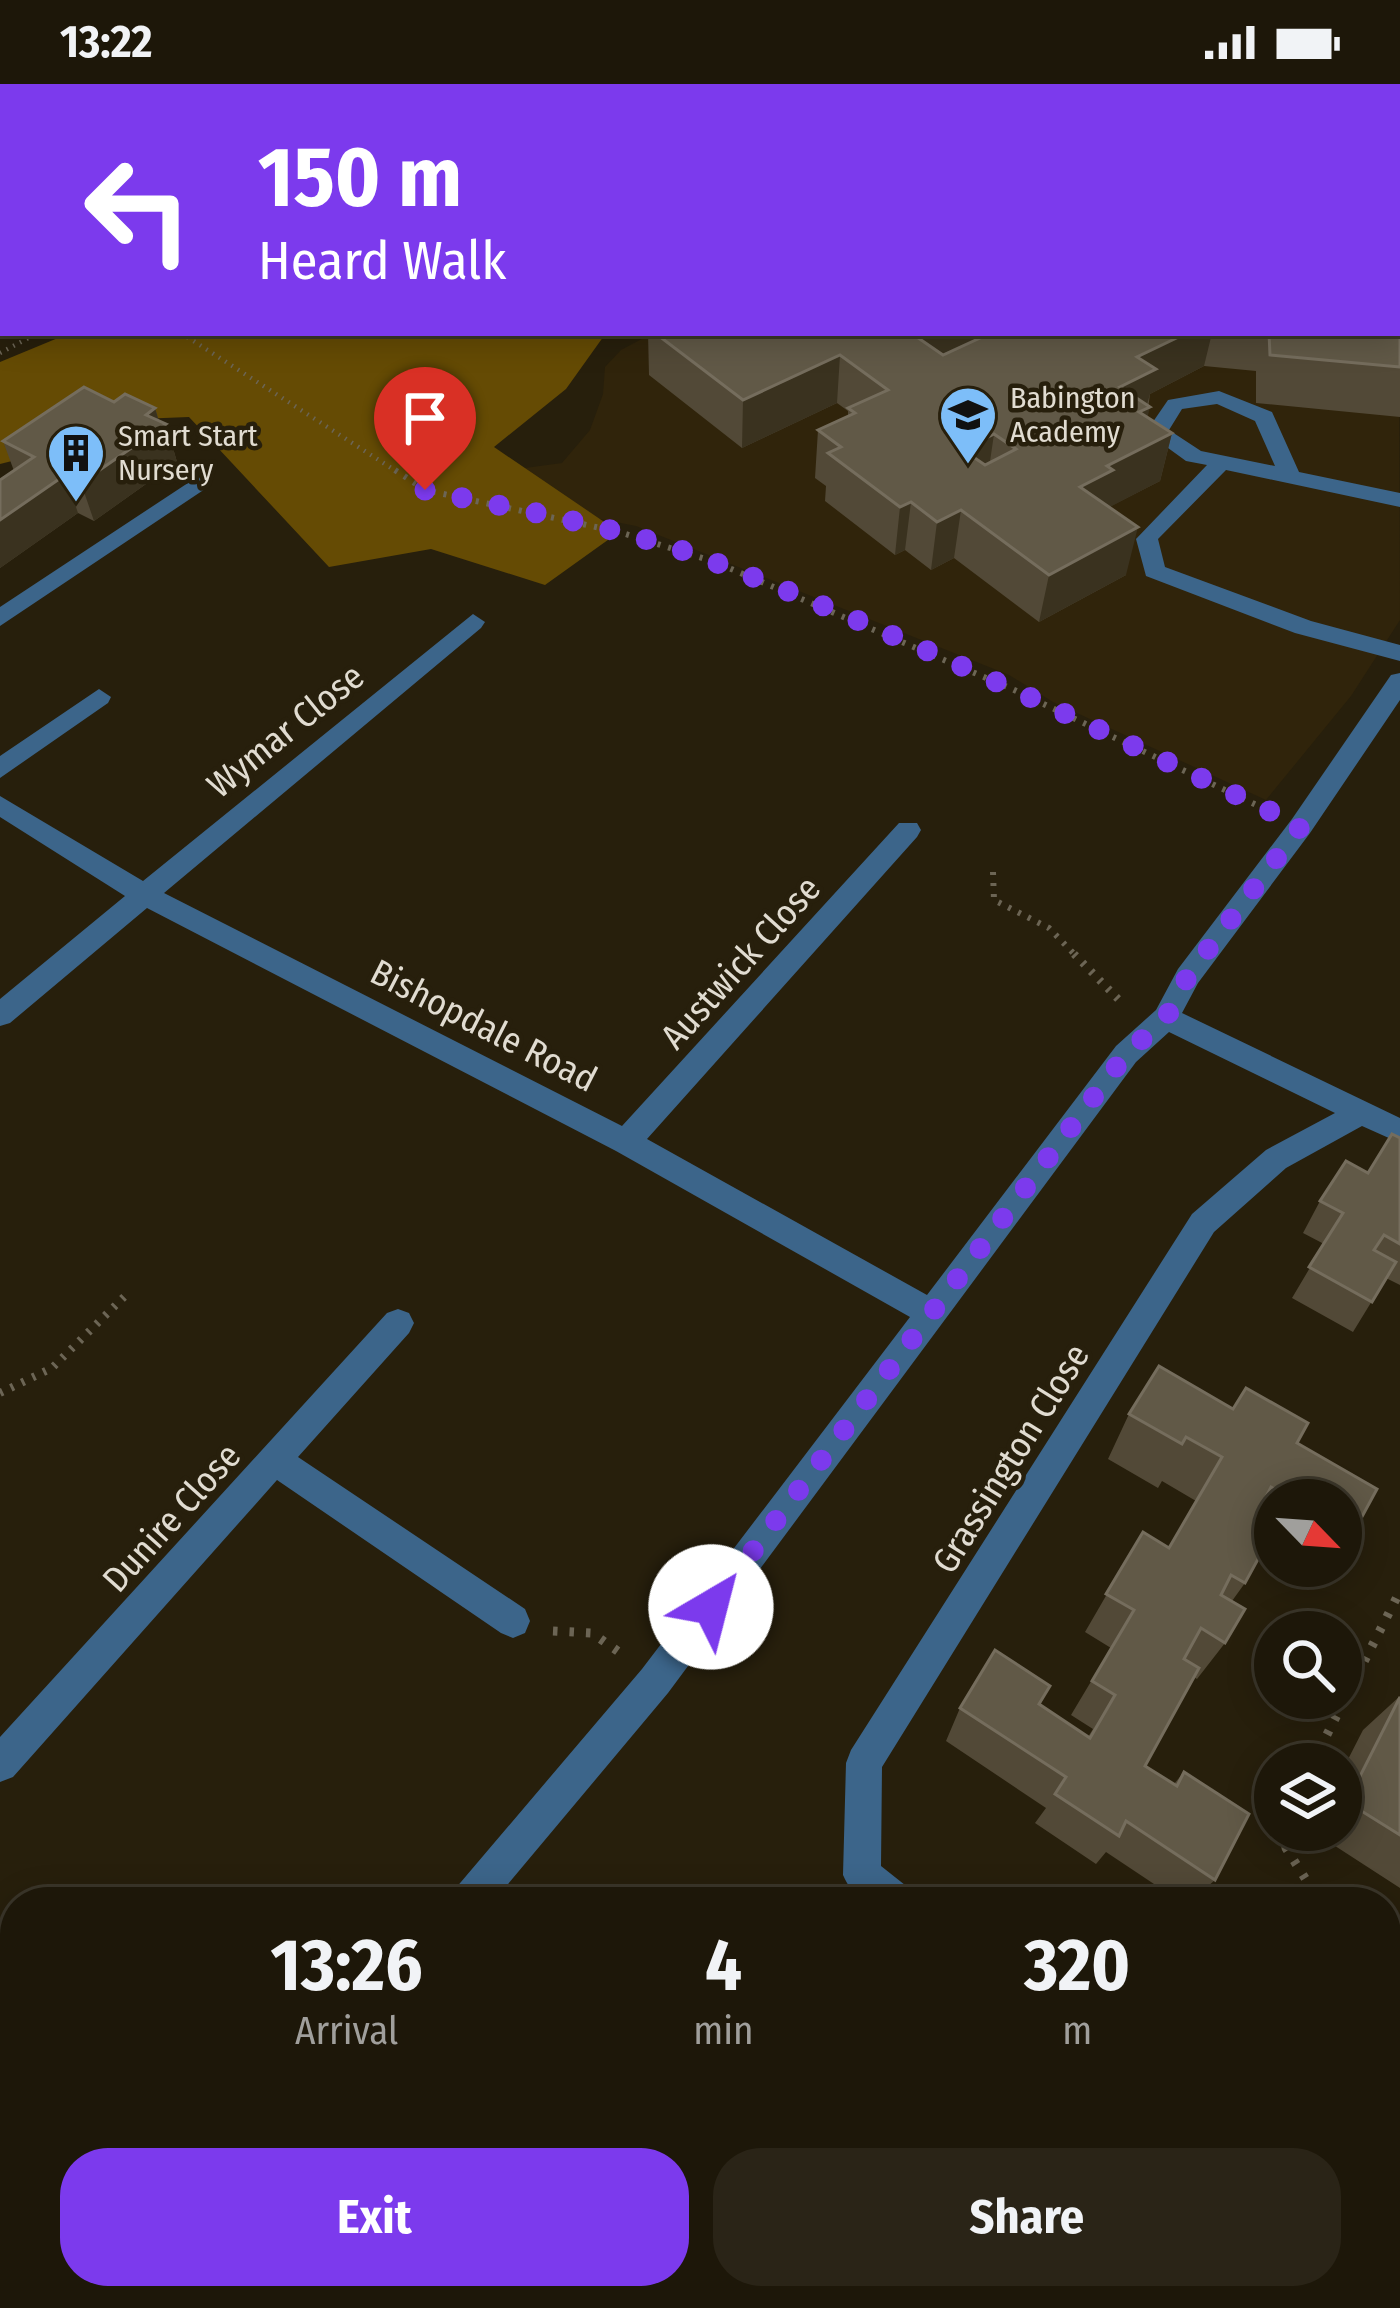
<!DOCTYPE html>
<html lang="en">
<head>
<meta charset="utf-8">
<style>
	:root { --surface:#1d1709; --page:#2a2417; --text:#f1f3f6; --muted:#a09f9c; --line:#3b362a; --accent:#7c3aed }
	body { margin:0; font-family:"Fira Sans Condensed",sans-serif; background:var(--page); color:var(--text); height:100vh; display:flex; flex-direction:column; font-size:45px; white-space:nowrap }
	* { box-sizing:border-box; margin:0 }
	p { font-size:39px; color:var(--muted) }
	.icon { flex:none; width:66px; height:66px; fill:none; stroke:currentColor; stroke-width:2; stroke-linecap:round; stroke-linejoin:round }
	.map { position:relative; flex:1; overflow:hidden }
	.details { position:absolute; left:0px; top:1803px; width:1401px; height:423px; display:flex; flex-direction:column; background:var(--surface); border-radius:48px 48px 0 0; box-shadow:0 6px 30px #0003,0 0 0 3px var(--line) }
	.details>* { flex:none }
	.banner { position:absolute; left:0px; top:0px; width:1401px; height:252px; box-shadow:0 6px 30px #0003,0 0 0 3px var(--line); background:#7c3aed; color:#fff; overflow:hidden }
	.needle { width:78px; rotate:115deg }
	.buttons { position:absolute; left:1254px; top:1395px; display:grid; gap:24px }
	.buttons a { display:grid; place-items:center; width:108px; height:108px; border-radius:50%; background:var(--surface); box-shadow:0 6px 30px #0003,0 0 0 3px var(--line); font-size:60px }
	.pin { position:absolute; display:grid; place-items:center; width:102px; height:102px; color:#fff; margin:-123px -51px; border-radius:50% 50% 50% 0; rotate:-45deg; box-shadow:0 0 12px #0007 }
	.pin .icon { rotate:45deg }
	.me { position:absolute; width:132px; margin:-66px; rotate:37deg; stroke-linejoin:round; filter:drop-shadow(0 0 9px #0008) }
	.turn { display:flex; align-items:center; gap:42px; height:252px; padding:0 60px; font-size:54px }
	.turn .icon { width:156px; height:156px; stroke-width:2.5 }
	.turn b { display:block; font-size:84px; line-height:102px }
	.eta { display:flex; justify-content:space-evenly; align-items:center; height:204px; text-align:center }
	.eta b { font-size:72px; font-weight:700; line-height:84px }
	.primary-button { display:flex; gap:24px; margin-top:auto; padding:24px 60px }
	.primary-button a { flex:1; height:138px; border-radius:48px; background:var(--accent); color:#fff; font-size:48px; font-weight:700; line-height:138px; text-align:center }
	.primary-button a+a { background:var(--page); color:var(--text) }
	.status { display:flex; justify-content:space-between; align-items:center; height:84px; padding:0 60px; background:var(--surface); direction:ltr }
	.status svg { height:33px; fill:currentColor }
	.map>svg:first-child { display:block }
	.built { fill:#30240b }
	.green { fill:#523d08 }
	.forest { fill:#654b04 }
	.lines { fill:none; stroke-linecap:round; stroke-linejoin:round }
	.stream { fill:#886604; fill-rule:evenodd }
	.path-far3 { stroke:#6c6555; stroke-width:4.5; stroke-dasharray:1.5 6; stroke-linecap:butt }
	.path-far2 { stroke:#6c6555; stroke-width:6; stroke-dasharray:3 8; stroke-linecap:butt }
	.path-far1 { stroke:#6c6555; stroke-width:8; stroke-dasharray:3 9; stroke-linecap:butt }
	.path { stroke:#6c6555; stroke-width:9; stroke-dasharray:4.5 12; stroke-linecap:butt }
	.minor { fill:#3c658a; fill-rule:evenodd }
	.wall { fill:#524937 }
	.shaded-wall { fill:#3a321f }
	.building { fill:#615947; stroke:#756d5d; stroke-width:3; fill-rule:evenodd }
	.route { stroke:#7c3aed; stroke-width:21; stroke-dasharray:0 37.8 }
	.labels { text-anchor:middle; stroke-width:9; stroke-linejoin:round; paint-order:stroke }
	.far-poi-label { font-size:30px; fill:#e1dcd1; stroke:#271f0c; text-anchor:start }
	.street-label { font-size:36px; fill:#e1dcd1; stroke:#271f0c }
</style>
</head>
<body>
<div class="status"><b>13:22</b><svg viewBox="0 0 49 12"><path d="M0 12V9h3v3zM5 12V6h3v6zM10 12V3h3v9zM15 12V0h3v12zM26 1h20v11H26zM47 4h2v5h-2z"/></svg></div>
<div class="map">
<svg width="1400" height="2224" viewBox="0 0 1400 2224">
	<rect width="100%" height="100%" fill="#271f0c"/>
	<path class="built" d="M 1398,43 L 1400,536 L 1351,612 L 1266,716 L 1053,618 L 1009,591 L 636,442 L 478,411 L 510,386 L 562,379 L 590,346 L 603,310 L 605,283 L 621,266 L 653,249 L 1398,249 Z"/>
	<path class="green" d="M 1400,2014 L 1400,2224 L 1297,2224 L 1303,2211 L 1386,2211 L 1386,2035 Z"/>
	<path class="forest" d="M 70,249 L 606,249 L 566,305 L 494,363 L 619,448 L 545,501 L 431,465 L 329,483 L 189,333 L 114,336 L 44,369 L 0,380 L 0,278 Z"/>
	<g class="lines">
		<path class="stream" d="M 641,0 L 651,0 L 649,3 L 639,3 Z
			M 307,249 L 299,255 L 294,252 L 296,249 Z"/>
		<path class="path-far3" d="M 113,0 L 118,3
			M 525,0 L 531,3
			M 901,0 L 918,3
			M 1246,0 L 1251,3
			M 80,3 L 84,0
			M 130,3 L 143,0
			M 548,3 L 554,0
			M 181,249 L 399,389
			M 0,269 L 38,249"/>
		<path class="path-far2" d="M 395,386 L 425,406 L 619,448 L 715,478 L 1012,605 L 1267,726
			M 993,788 L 994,816 L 1049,844 L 1077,873"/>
		<path class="path-far1" d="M 1074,870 L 1124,921
			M 0,1309 L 52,1284 L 128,1209"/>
		<path class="path" d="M 553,1547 L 592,1549 L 626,1573
			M 1312,1680 L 1400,1507
			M 1285,1746 L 1286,1764 L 1320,1818
			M 1386,1859 L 1400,1868
			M 1386,1964 L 1395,1974 L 1400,2003
			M 1386,2058 L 1400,2029
			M 864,2224 L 871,2211
			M 1305,2224 L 1312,2211"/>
		<path class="minor" d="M 344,0 L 372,0 L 342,3 Z
			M 0,151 L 3,151 L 3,163 L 0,163 Z
			M 1219,307 L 1272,328 L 1299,388 L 1400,409 L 1400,423 L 1226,386 L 1158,455 L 1165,483 L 1311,537 L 1400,561 L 1400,577 L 1295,549 L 1146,492 L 1136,455 L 1207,381 L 1186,377 L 1146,348 L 1168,316 ZM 1217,320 L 1255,337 L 1275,382 L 1201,367 L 1169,346 L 1182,325 Z
			M 197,393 L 205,395 L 205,405 L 0,542 L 0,523 Z
			M 473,530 L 485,538 L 481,544 L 164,809 L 622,1042 L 899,739 L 917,739 L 921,746 L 917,753 L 647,1055 L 927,1211 L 1116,962 L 1156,926 L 1178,885 L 1292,735 L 1391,591 L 1400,589 L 1400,616 L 1310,749 L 1198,899 L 1182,929 L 1400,1034 L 1400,1059 L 1362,1042 L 1286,1084 L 1214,1148 L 882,1683 L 881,1782 L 910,1805 L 916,1818 C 885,1818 857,1824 843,1791 L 846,1679 L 851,1666 L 1192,1130 L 1266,1066 L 1335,1029 L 1169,948 L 1136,978 L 668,1609 L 493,1818 L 449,1818 L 455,1805 L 642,1585 L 910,1233 L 616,1067 L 147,824 L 10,939 L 0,942 L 0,915 L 125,812 L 0,733 L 0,712 L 143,797 Z
			M 99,605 L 111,613 L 108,619 L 0,694 L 0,672 Z
			M 398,1225 L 409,1229 L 414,1239 L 409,1249 L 298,1373 L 525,1525 L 530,1537 L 525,1549 L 513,1554 L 501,1549 L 277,1396 L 13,1693 L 0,1698 L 0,1653 L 387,1229 Z
			M 0,1919 L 15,1928 L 15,1999 L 0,1991 Z
			M 15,2179 L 15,2211 L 32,2211 L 18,2224 L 0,2224 L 0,2185 Z
			M 542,2211 L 584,2211 L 585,2224 L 543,2224 Z"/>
	</g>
	<path class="wall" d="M 1400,133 L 1400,333 L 1256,319 L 1256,287 L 1204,282 L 1150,310 L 1147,333 L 1172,349 L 1160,397 L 1109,423 L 1126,491 L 1039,538 L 954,474 L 931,486 L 905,466 L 895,471 L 825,417 L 826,402 L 815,394 L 818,346 L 848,333 L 848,327 L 837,319 L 742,364 L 649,291 L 648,249 L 1398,249 Z
		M 114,318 L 155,324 L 159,337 L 166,340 L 177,378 L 94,437 L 78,429 L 0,484 L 0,396 L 14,387 L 3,357 Z
		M 1400,1054 L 1400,1201 L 1386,1194 L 1353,1248 L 1292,1214 L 1324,1160 L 1303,1149 L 1320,1117 L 1368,1089 Z
		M 1159,1282 L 1233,1325 L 1246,1304 L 1308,1339 L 1297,1359 L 1377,1405 L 1341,1469 L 1341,1416 L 1275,1416 L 1275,1481 L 1260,1472 L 1245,1499 L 1232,1517 L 1245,1525 L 1225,1559 L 1197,1595 L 1194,1593 L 1145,1682 L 1174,1700 L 1184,1688 L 1249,1730 L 1215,1796 L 1190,1818 L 1181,1818 L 1106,1768 L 1096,1780 L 1035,1739 L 1046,1724 L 946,1657 L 960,1624 L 995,1566 L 1050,1602 L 1040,1621 L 1088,1653 L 1093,1645 L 1071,1631 L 1111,1564 L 1085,1548 L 1143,1448 L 1169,1463 L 1196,1417 L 1162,1397 L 1158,1404 L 1108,1375 L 1129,1330 Z
		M 1276,1482 L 1330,1482 L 1312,1504 Z
		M 1400,1612 L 1400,1804 L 1312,1747 L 1341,1746 L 1341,1689 L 1363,1646 Z
		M 1129,2211 L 1219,2211 L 1215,2224 L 1122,2224 Z"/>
	<path class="shaded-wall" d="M 910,249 L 991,249 L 905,296 Z
		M 1187,249 L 1212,249 L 1204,282 L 1150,310 L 1146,324 L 1150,323 L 1140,365 L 1172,349 L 1160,397 L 1104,426 L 1080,403 L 1107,382 L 1120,303 L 1137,273 Z
		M 840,271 L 837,319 L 742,364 L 743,316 Z
		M 155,324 L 161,344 L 166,340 L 177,378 L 94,437 L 81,399 L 146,331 Z
		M 994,350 L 987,398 L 963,366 Z
		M 65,391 L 78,429 L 0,484 L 0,436 Z
		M 911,418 L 905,466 L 895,471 L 900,423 Z
		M 961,426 L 954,474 L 931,486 L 937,438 Z
		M 1138,443 L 1126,491 L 1039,538 L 1049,491 Z"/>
	<path class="building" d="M 1398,133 L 1400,133 L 1400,283 L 1270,271 L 1269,249 L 1398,249 Z
		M 655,249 L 911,249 L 943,271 L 991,249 L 1187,249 L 1137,273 L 1156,285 L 1120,303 L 1150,323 L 1139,328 L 1172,349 L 1107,382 L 1113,386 L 1080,403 L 1138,443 L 1049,491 L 961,426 L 937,438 L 911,418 L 900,423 L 828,369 L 841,363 L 818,346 L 855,329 L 848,324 L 888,306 L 840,271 L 743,316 ZM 994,350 L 1016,365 L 985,381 L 963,366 Z
		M 84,303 L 114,318 L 125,310 L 155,324 L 146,331 L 166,340 L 81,399 L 65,391 L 0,436 L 0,396 L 34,373 L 3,357 Z
		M 1392,1050 L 1400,1054 L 1400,1160 L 1384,1151 L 1374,1166 L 1396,1178 L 1372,1218 L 1309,1183 L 1343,1129 L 1320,1117 L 1346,1077 L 1368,1089 Z
		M 1159,1282 L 1233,1325 L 1246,1304 L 1308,1339 L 1297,1359 L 1377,1405 L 1345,1464 L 1341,1461 L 1341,1416 L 1283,1416 L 1285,1411 L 1271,1403 L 1256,1432 L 1275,1444 L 1245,1499 L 1231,1491 L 1221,1511 L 1245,1525 L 1225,1559 L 1201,1544 L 1184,1575 L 1199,1584 L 1145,1682 L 1177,1702 L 1184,1688 L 1249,1730 L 1215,1796 L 1126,1737 L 1119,1752 L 1055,1710 L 1066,1693 L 960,1624 L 995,1566 L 1050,1602 L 1039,1620 L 1090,1654 L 1115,1611 L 1092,1597 L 1134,1526 L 1106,1510 L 1143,1448 L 1169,1464 L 1222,1373 L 1186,1353 L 1182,1360 L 1129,1330 Z
		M 1400,1613 L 1400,1751 L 1347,1718 Z
		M 654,2211 L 766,2211 L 758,2224 L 655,2224 L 649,2219 Z
		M 1145,2211 L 1219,2211 L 1215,2224 L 1139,2224 Z"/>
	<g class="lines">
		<path class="route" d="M 425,406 C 523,427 624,443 717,479 C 916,556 1109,650 1301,742 L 1188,892 L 1166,934 L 1126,970 L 711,1523"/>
	</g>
	<defs>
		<g id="school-pin" transform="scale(3)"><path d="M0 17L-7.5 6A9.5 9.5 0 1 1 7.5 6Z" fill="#7dbef9" stroke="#271f0c"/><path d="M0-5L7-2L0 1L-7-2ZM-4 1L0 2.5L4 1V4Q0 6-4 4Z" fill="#111"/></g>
		<g id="building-pin" transform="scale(3)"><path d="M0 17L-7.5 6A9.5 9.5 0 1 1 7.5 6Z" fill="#7dbef9" stroke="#271f0c"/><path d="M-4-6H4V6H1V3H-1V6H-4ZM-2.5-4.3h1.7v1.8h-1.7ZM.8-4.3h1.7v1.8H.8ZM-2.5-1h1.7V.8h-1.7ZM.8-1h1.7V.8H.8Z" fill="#111"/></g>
	</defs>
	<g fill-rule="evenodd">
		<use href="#school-pin" x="968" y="331"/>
		<use href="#building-pin" x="76" y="369"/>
	</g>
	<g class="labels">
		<g class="far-poi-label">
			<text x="1010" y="324">Babington<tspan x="1010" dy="34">Academy</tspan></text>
			<text x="118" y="362">Smart Start<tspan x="118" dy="34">Nursery</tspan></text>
		</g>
		<g class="street-label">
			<text transform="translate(285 646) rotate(-39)" y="13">Wymar Close</text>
			<text transform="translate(740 878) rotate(-48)" y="13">Austwick Close</text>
			<text transform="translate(484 941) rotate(27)" y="13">Bishopdale Road</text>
			<text transform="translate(1010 1374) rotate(-58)" y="13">Grassington Close</text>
			<text transform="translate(171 1433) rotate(-48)" y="13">Dunire Close</text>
		</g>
	</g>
</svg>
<div class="buttons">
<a><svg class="needle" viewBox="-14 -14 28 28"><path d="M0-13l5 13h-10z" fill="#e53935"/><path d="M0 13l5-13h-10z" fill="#a09f9c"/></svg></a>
<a><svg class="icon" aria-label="search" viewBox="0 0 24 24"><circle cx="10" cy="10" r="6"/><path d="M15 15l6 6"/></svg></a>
<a><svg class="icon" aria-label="layers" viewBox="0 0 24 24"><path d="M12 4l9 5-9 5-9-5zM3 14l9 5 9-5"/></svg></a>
</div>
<div class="pin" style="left:425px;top:406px;background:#d93025"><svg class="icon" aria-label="arrive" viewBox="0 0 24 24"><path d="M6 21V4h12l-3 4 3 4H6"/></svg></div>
<svg class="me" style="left:711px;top:1523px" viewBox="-20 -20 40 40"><circle r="19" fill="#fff"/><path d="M0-13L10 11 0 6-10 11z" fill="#7c3aed"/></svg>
<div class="banner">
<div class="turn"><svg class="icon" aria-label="left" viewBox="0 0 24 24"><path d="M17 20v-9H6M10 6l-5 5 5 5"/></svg><div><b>150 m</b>Heard Walk</div></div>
</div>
<section class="details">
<div class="eta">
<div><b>13:26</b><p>Arrival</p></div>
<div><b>4</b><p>min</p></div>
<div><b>320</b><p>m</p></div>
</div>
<div class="primary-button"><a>Exit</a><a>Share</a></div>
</section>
</div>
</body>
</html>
